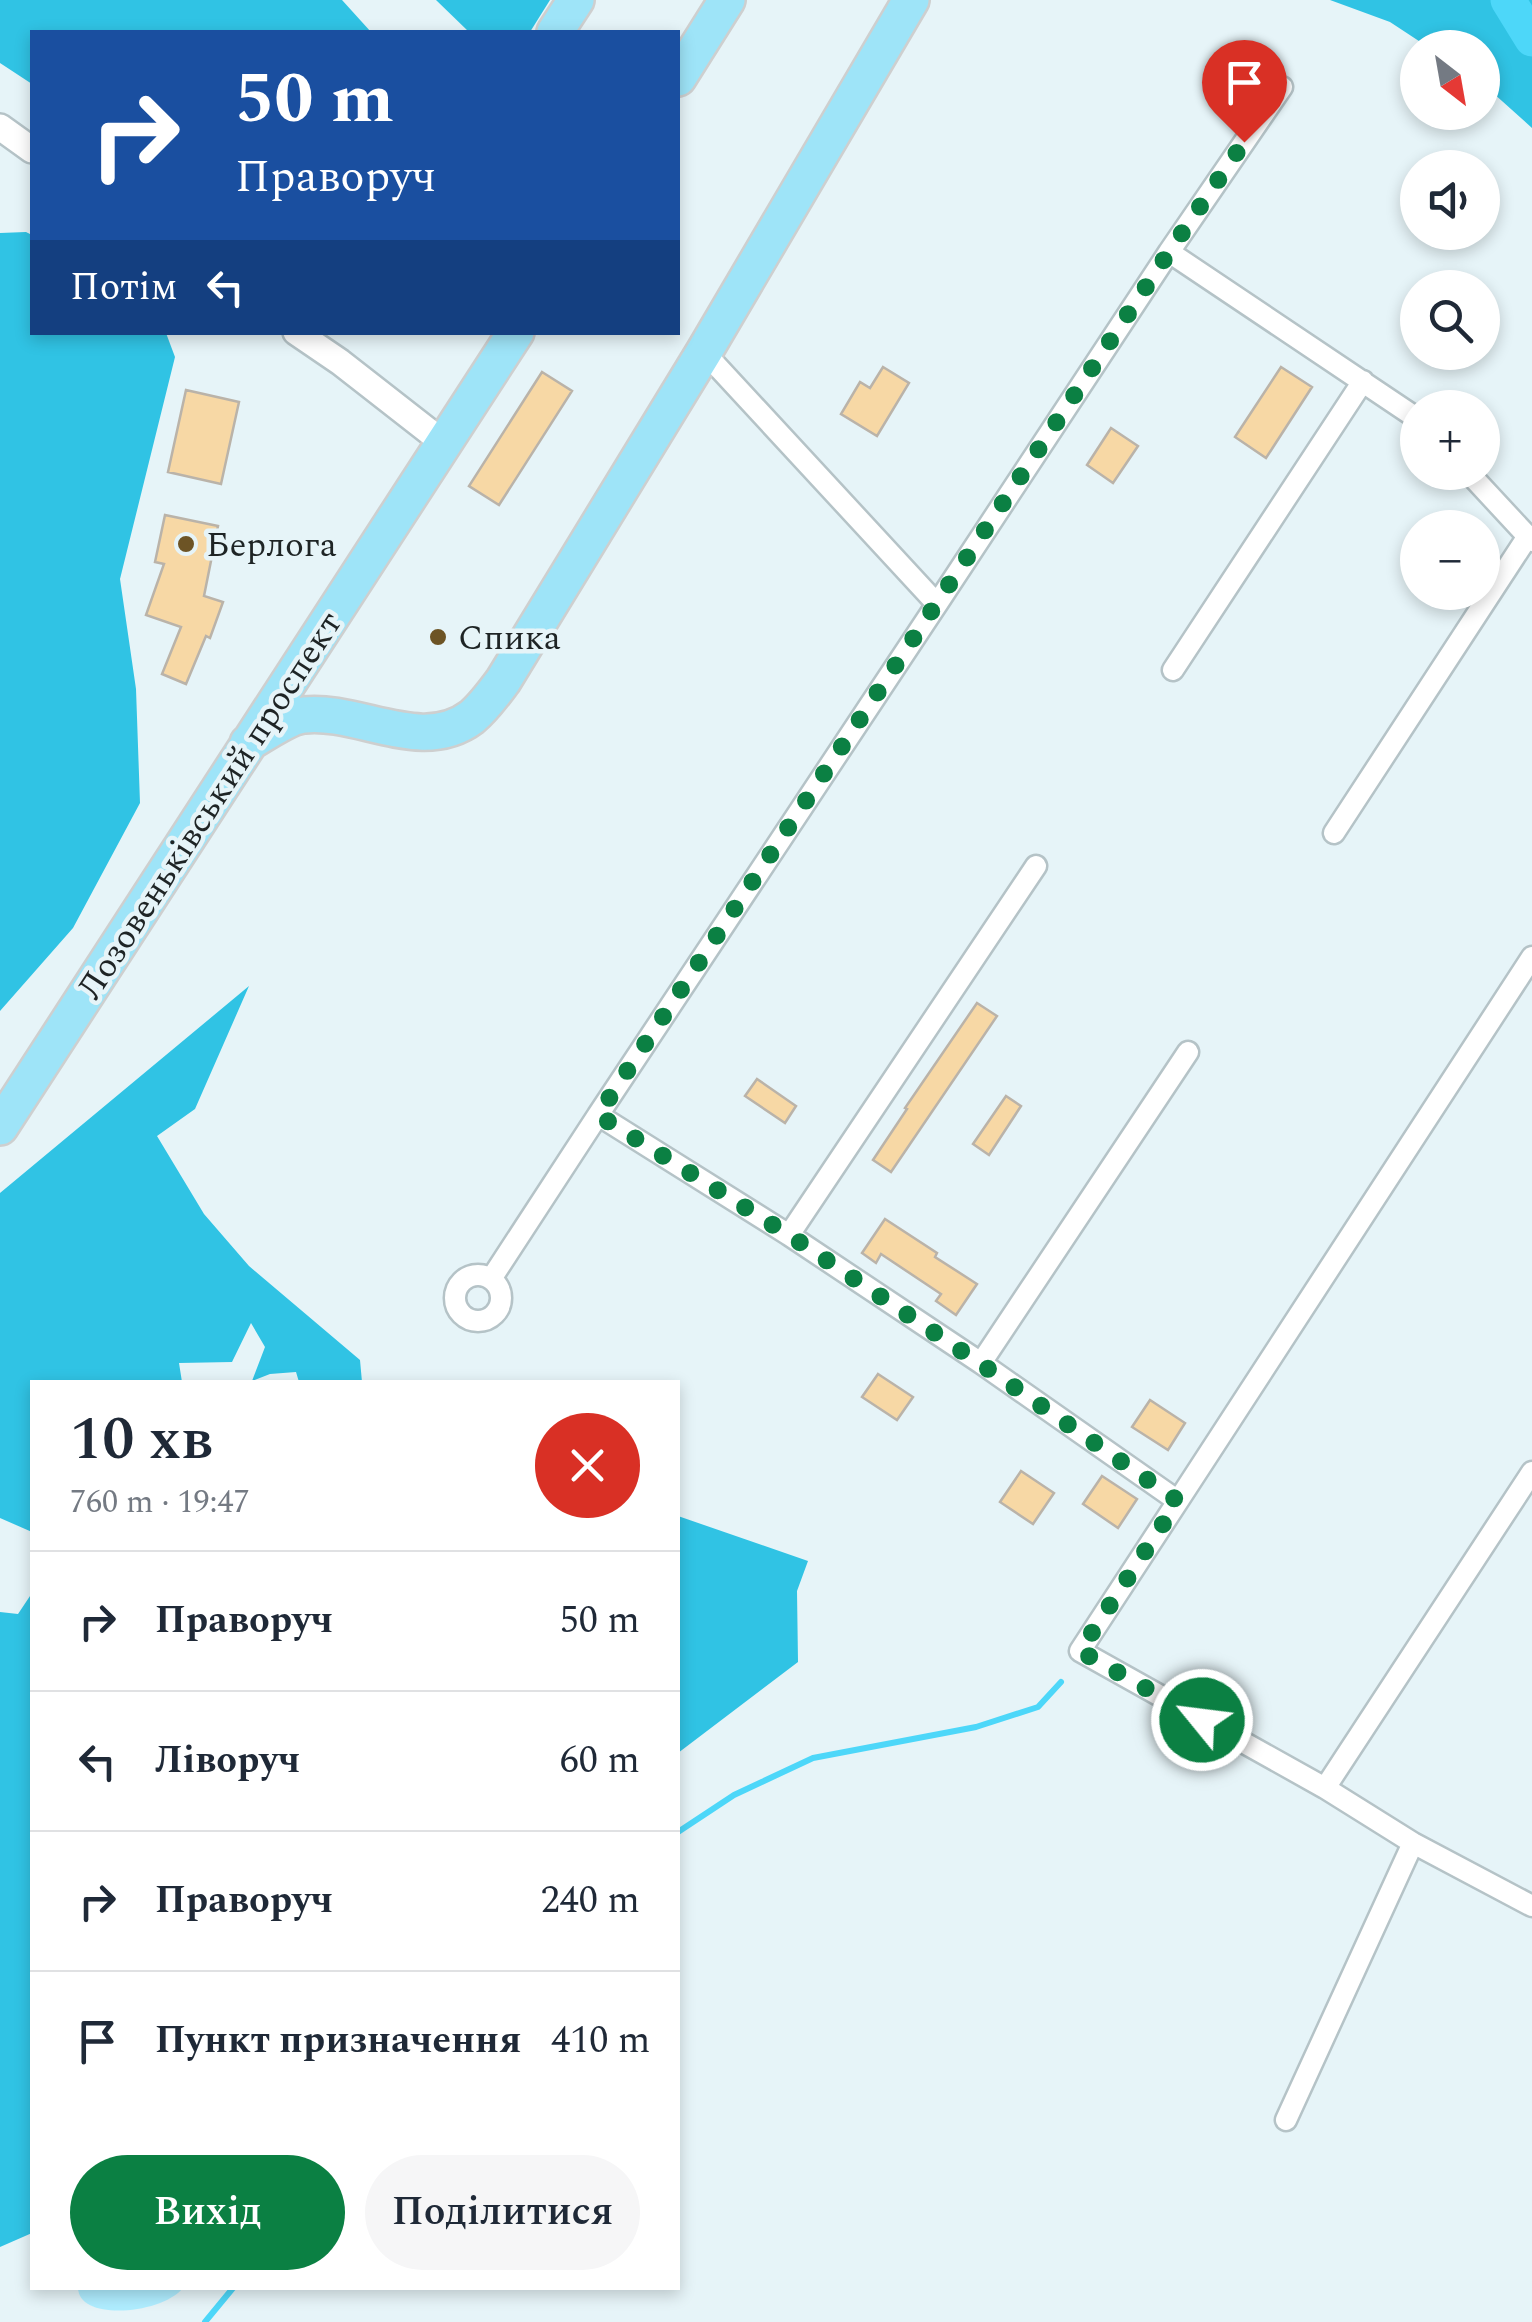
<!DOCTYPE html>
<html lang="uk">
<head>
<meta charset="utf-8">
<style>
	:root { --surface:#fff; --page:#f6f6f7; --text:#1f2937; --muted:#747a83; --line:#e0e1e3; --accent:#0b8043 }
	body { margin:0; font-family:Spectral,serif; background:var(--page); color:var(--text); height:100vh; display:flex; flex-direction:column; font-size:38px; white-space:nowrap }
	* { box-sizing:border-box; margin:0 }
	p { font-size:32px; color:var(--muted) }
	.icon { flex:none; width:55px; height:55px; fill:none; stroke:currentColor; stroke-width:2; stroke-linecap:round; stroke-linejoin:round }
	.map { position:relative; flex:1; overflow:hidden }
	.sheet { position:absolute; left:30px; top:1380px; width:650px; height:910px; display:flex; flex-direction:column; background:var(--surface); border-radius:0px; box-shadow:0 5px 15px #0003 }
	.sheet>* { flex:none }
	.banner { position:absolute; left:30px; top:30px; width:650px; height:305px; border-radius:0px; box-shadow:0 5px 15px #0003; background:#1a4fa0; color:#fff; overflow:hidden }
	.needle { width:65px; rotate:149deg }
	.buttons { position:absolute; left:1400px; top:30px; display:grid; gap:20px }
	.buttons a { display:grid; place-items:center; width:100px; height:100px; border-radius:50%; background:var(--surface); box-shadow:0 5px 15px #0003; font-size:50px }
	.pin { position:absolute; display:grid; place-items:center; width:85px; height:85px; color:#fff; margin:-102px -42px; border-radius:50% 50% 50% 0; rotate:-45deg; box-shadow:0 0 10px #0007 }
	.pin .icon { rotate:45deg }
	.me { position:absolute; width:110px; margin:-55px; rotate:299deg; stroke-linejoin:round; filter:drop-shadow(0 0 8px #0008) }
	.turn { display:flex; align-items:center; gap:35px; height:210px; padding:0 40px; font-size:45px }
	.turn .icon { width:130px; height:130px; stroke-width:2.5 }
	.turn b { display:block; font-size:70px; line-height:85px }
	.then { display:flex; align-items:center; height:95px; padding:0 40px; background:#0003; gap:20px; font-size:38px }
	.round { display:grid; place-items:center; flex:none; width:105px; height:105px; border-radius:52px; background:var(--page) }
	.summary { display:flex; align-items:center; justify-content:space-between; height:170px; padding:0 40px }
	h1 { font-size:60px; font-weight:600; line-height:75px }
	.cta { display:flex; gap:20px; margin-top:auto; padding:20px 40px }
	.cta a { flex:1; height:115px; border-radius:60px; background:var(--accent); color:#fff; font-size:40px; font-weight:600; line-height:115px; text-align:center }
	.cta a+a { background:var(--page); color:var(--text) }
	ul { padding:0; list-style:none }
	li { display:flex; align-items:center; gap:30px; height:140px; padding:0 40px; border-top:2px solid var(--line) }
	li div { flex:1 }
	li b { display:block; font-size:38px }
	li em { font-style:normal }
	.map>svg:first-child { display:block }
	.green { fill:#afedff }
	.forest { fill:#30c3e4 }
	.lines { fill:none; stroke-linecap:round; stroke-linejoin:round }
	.stream { stroke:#4dd7f9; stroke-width:6 }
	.river { stroke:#4dd7f9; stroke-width:35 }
	.building { fill:#f7d8a5; stroke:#bab3a9; stroke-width:2.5 }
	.minor-casing { stroke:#b5c3c7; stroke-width:25 }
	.tertiary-casing { stroke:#b5c3c7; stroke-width:30 }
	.trunk-casing { stroke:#cecfcf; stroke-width:40 }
	.minor { stroke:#fff; stroke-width:20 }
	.tertiary { stroke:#fff; stroke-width:25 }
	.trunk { stroke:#9ee4f8; stroke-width:35 }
	.route { stroke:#0b8043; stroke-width:18; stroke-dasharray:0 32.4 }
	.poi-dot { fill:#6d5425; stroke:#e6f4f8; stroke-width:4 }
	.labels { text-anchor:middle; stroke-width:9; stroke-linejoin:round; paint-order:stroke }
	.poi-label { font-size:35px; fill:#1e2425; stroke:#e6f4f8; text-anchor:start }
	.street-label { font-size:35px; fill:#1e2425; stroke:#e6f4f8 }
</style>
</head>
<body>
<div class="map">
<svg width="1532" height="2322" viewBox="0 0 1532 2322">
	<rect width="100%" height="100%" fill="#e6f4f8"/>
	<path class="green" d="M 78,2288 L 183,2288 C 162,2314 79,2322 78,2288 Z"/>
	<path class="forest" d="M 0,0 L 342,0 L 371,32 L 32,32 L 32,84 L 0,63 Z
		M 436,0 L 550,0 L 530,32 L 469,32 Z
		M 1330,0 L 1532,0 L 1532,128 L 1483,84 L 1482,48 L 1428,47 L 1390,22 Z
		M 26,232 L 32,235 L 32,332 L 166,333 L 175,357 L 120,579 L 136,689 L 140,803 L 73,928 L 0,1011 L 0,233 Z
		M 249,986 L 195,1109 L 157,1136 L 204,1214 L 249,1266 L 360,1360 L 362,1382 L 299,1382 L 296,1372 L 270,1374 L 252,1381 L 265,1347 L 251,1323 L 232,1362 L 179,1363 L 182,1382 L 32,1382 L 32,1532 L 0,1518 L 0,1193 Z
		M 678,1516 L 808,1561 L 797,1591 L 798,1662 L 678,1753 Z
		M 32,1593 L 32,2233 L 0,2247 L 0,1612 L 18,1614 Z"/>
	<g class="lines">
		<path class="stream" d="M 678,1832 L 734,1795 L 813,1758 L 976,1727 L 1038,1707 L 1061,1682
			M 205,2322 L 233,2288"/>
		<path class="river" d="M 1508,0 L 1532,39"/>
	</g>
	<path class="building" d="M 883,367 L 909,383 L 877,436 L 841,414 L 860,382 L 870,388 Z
		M 1281,367 L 1312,387 L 1266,458 L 1235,437 Z
		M 542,372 L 572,391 L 499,505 L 469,486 Z
		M 186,390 L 239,402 L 221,484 L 168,472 Z
		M 1111,428 L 1138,446 L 1113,483 L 1087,465 Z
		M 165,515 L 218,526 L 204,596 L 223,602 L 210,638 L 206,636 L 186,684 L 162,674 L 181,627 L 146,615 L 164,564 L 155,562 Z
		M 977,1003 L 997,1016 L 891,1172 L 873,1160 L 907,1109 L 905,1108 Z
		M 757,1079 L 796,1106 L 785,1123 L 745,1096 Z
		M 1006,1096 L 1021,1106 L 989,1155 L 973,1144 Z
		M 885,1219 L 937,1253 L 935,1257 L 977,1284 L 956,1315 L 936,1301 L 941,1294 L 881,1254 L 876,1263 L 862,1253 Z
		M 878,1374 L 913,1397 L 897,1420 L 862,1397 Z
		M 1150,1400 L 1185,1423 L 1168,1450 L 1132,1427 Z
		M 1021,1471 L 1054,1493 L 1033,1524 L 1000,1502 Z
		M 1102,1476 L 1137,1499 L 1118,1528 L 1083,1504 Z"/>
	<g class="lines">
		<g class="minor-casing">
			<path id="minor" d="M 1169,252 L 1282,87
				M 704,352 L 937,604 L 598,1115 L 789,1235 L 981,1363 L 1178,1501 L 1080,1651 L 1325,1788 L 1413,1843 L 1532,1906
				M 1468,472 L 1532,541
				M 937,604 L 1169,252 L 1418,419
				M 1173,670 L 1363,381
				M 1334,833 L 1528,536
				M 789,1235 L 1036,866
				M455 1298a23 23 0 1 1 46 0a23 23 0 1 1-46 0Z
				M 491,1279 L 598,1115
				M 981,1363 L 1188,1052
				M 1178,1501 L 1532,957
				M 1325,1788 L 1532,1472
				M 1286,2120 L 1413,1843"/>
		</g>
		<g class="tertiary-casing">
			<path id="tertiary" d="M 0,127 L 32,150
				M 296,332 L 340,362 L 445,444"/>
		</g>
		<g class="trunk-casing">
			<path id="trunk" d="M 555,32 L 576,0
				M 678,78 L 727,0
				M 248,743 C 262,735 289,716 304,715 C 359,709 422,755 472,717 C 484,707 494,693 503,681 L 704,352 L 911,0
				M 0,1127 L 516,332"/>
		</g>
		<use href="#minor" class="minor"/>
		<use href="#tertiary" class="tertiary"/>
		<use href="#trunk" class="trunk"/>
	</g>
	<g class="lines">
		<path class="route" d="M 1202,1720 L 1080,1651 L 1178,1501 L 981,1364 L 789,1235 L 598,1115 L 1169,252 L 1244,142"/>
	</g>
	<g class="poi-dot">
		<circle cx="186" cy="544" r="10"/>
		<circle cx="438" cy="637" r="10"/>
	</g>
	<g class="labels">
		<g class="poi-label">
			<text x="206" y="556">Берлога</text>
			<text x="458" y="649">Спика</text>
		</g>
		<g class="street-label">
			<text transform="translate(209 805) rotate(-57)" y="12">Лозовеньківський проспект</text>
		</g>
	</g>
</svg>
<div class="buttons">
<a><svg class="needle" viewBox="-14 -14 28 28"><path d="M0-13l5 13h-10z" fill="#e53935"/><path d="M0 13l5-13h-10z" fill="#747a83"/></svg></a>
<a><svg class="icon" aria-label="sound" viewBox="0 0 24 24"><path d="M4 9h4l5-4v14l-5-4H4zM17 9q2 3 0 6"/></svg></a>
<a><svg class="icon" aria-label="search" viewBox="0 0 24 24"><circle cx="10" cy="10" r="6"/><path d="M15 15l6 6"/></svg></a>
<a>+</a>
<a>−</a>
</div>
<div class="pin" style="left:1244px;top:142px;background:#d93025"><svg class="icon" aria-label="arrive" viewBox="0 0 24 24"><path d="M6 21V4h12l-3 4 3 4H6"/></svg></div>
<svg class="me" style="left:1202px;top:1720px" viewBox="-20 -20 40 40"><circle r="17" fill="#0b8043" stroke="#fff" stroke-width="3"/><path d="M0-11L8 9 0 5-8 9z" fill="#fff"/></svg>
<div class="banner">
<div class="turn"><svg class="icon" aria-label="right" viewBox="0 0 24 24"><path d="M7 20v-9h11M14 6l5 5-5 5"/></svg><div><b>50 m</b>Праворуч</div></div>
<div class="then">Потім<svg class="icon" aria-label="left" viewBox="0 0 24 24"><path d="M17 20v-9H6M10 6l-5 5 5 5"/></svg></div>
</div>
<section class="sheet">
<div class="summary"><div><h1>10 хв</h1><p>760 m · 19:47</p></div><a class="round" style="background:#d93025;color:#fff"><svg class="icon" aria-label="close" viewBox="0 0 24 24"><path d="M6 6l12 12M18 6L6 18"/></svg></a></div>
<ul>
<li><svg class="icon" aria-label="right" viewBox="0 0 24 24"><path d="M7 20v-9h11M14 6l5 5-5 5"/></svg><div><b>Праворуч</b></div><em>50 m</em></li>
<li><svg class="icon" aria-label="left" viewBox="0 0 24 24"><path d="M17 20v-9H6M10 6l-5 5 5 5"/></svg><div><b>Ліворуч</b></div><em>60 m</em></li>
<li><svg class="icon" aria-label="right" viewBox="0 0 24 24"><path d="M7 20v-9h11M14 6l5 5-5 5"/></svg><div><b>Праворуч</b></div><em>240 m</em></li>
<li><svg class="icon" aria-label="arrive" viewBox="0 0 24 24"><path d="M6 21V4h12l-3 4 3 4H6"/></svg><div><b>Пункт призначення</b></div><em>410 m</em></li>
</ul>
<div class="cta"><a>Вихід</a><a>Поділитися</a></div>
</section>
</div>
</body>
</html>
